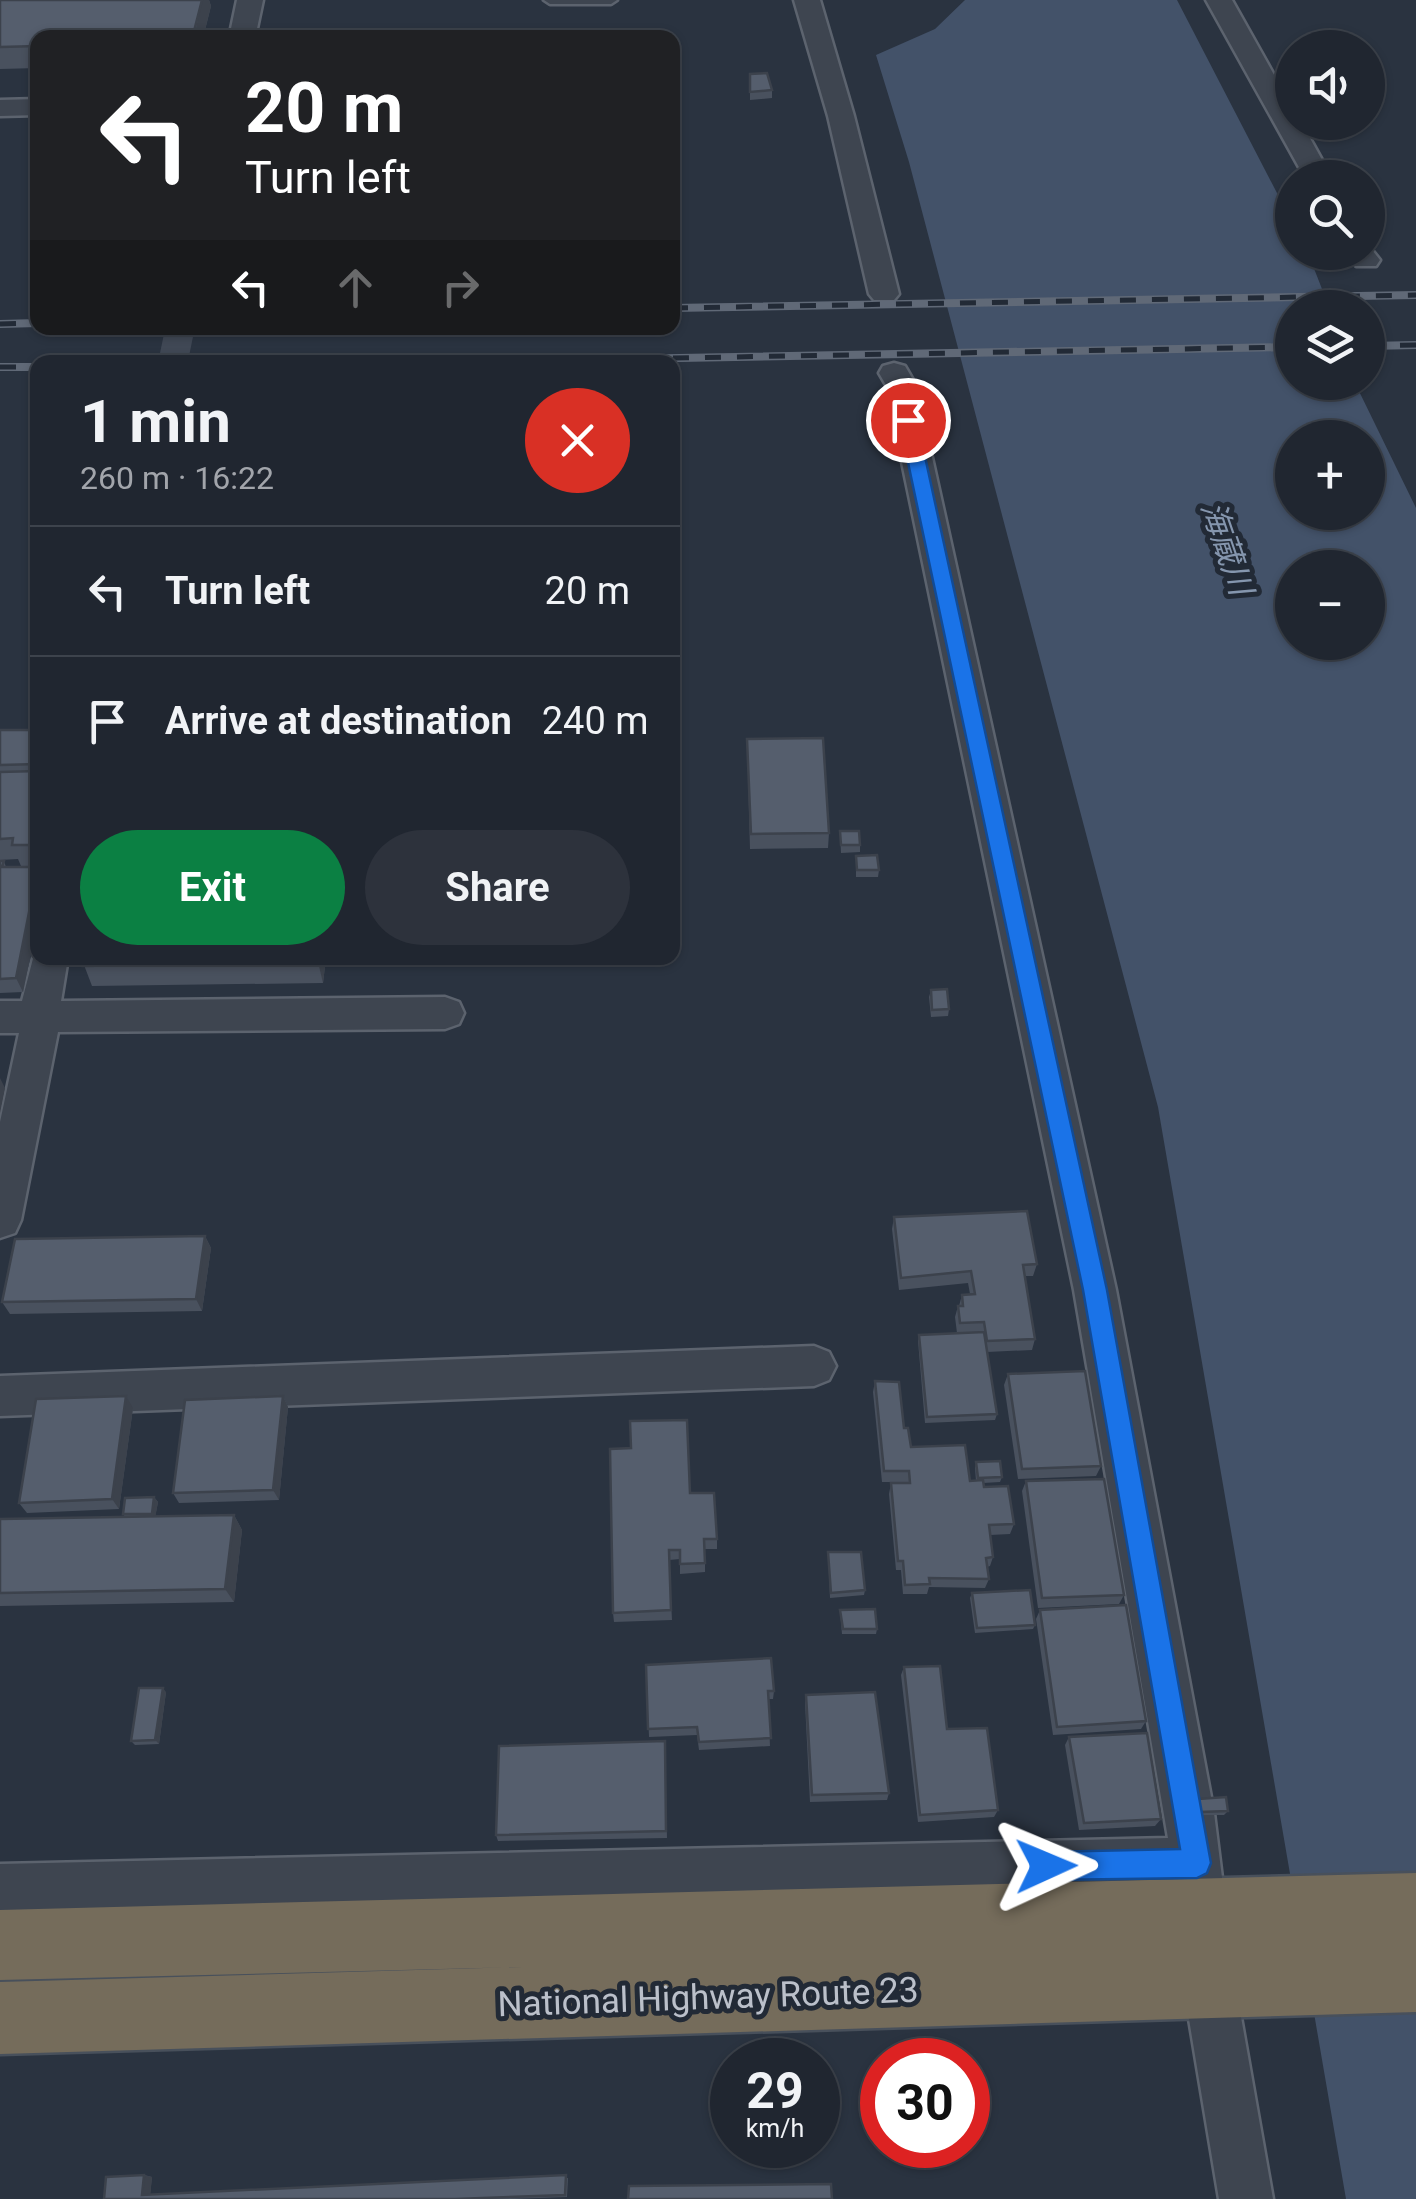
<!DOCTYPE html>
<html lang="en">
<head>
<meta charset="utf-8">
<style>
	:root { --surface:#202630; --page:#2d323c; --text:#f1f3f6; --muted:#a2a5ab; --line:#3d434c; --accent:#0b8043 }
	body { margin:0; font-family:Roboto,"Noto Sans JP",sans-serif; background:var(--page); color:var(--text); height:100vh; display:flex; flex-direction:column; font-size:38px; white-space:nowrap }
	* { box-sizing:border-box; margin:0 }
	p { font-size:32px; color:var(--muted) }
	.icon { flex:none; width:55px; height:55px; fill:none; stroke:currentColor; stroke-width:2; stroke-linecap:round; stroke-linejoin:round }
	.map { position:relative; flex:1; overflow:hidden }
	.details { position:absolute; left:30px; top:355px; width:650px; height:610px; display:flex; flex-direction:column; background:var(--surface); border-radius:20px; box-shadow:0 2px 8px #0004,0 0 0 2px var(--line) }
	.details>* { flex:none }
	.banner { position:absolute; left:30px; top:30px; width:650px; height:305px; border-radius:20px; box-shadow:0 2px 8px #0004,0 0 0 2px var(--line); background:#202124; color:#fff; overflow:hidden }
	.tools { position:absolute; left:1275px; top:30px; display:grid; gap:20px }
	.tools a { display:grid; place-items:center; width:110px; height:110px; border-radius:50%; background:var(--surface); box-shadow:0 2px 8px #0004,0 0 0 2px var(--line); font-size:50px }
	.speed { position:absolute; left:710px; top:2038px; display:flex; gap:20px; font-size:50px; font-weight:700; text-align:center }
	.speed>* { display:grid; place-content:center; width:130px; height:130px; border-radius:50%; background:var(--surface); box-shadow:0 2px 8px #0004,0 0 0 2px var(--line); line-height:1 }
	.speed small { font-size:25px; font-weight:400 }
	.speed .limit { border:15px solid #d22; background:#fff; color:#111 }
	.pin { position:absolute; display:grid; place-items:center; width:85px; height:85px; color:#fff; margin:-42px; border:5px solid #fff; border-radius:50%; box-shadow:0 2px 10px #0007 }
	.me { position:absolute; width:110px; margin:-55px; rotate:89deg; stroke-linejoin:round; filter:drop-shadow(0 0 8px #0008) }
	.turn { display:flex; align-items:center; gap:35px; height:210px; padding:0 50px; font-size:45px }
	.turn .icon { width:130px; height:130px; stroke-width:2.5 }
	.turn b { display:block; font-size:70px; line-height:85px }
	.lanes { display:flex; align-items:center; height:95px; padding:0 50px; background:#0003; justify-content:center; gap:50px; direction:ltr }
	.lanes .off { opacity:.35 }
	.round { display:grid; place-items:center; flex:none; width:105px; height:105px; border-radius:52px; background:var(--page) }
	.head { display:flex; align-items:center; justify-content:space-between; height:170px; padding:0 50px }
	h1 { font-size:60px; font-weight:700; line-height:75px }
	.action { display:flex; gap:20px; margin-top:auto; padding:20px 50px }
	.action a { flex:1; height:115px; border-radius:60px; background:var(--accent); color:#fff; font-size:40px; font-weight:700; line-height:115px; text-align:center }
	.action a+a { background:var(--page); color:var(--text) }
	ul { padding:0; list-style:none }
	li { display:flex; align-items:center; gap:30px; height:130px; padding:0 50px; border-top:2px solid var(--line) }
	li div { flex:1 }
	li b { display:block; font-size:38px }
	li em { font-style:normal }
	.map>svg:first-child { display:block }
	.water { fill:#435269; fill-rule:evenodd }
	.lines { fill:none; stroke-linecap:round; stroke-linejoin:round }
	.street-tunnel { stroke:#404855; stroke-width:29; stroke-dasharray:29 14; stroke-linecap:butt }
	.lane-casing { stroke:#5c636e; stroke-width:5 }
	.street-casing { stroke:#5c636e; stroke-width:5 }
	.highway-casing { stroke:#48505b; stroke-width:5 }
	.lane { fill:#3e4550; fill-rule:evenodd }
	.street { fill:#3e4550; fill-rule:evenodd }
	.highway { fill:#756c5b; fill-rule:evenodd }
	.rail-casing { stroke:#606977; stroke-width:8 }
	.rail { stroke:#222a36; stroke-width:5; stroke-dasharray:16; stroke-linecap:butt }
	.wall { fill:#49515e }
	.shaded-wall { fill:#3c424c }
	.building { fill:#555e6d; stroke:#3c424c; stroke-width:2.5 }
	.route { fill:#1a73e8; stroke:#114b97; stroke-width:2.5 }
	.labels { text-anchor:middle; stroke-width:10; stroke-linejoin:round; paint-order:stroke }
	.water-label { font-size:32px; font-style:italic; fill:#8596ae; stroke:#222a36 }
	.near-street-label { font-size:35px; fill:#bbc0ca; stroke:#222a36 }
</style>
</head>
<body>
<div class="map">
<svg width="1416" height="2199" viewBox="0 0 1416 2199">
	<rect width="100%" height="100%" fill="#2a3340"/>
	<path class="water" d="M 965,0 L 1177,0 L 1292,222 L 1292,252 L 1308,253 L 1329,307 L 1292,308 L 1292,382 L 1355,383 L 1416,508 L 1416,2199 L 1346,2199 L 1158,1107 L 909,162 L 876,55 L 935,29 ZM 1292,438 L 1368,438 L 1368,512 L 1292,512 ZM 1292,568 L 1368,568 L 1368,642 L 1292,642 Z"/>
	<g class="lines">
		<path class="street-tunnel" d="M 173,362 L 180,328"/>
		<g class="lane-casing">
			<path id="lane" d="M 544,0 L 617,0 L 611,4 L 550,4 Z"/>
		</g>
		<g class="street-casing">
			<path id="street" d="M 237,0 L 263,0 L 255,38 L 229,38 Z
				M 794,0 L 820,0 L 854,116 L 899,294 L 894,300 L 874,300 L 869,294 L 828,116 Z
				M 1206,0 L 1232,0 L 1292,107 L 1292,122 L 1301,122 L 1332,178 L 1305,178 Z
				M 38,99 L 38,115 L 0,116 L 0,100 Z
				M 1368,245 L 1380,260 L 1376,266 L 1356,266 L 1347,252 L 1368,252 Z
				M 894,363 L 905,366 L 916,385 L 1116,1290 L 1214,1813 L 1235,1983 L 1273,2199 L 1219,2199 L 1183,1983 L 1175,1889 L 0,1914 L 0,1864 L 1168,1838 L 1074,1290 L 886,385 L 879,373 L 883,366 Z
				M 36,947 L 38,958 L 68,958 L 61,1001 L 445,997 L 459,1002 L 464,1013 L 459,1024 L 445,1029 L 58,1032 L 21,1220 L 15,1233 L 0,1238 L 0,1122 L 19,1033 L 0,1033 L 0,1001 L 22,1001 Z
				M 814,1346 L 829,1352 L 836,1366 L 829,1380 L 814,1386 L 0,1416 L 0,1376 Z"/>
		</g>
		<g class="highway-casing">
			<path id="highway" d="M 1416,1873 L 1416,2012 L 0,2054 L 0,1982 L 523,1967 L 0,1980 L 0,1910 Z"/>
		</g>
		<use href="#lane" class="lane"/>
		<use href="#street" class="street"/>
		<use href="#highway" class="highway"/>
		<g class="rail-casing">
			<path id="rail" d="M 672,308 L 1416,295
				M 0,324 L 38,323
				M 1368,346 L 1416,345
				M 449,362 L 1292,347
				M 0,367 L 38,367"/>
		</g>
		<use href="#rail" class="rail"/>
	</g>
	<path class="wall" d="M 0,0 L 209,0 L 211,6 L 203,38 L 38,38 L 38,68 L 0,69 Z
		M 750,74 L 772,90 L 772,98 L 750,100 Z
		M 38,510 L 38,554 L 36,554 L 31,539 Z
		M 0,730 L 38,730 L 38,866 L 21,866 L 18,859 L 0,860 Z
		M 747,739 L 829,833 L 828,848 L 750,849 Z
		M 840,831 L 860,845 L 860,852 L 841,853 Z
		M 856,856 L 879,870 L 878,877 L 856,877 Z
		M 0,861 L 4,861 L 6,867 L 38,867 L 38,919 L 23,992 L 0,993 Z
		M 64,958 L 326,958 L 323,983 L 92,986 L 84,965 L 68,965 Z
		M 931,990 L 949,1009 L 948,1016 L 931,1017 L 929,997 Z
		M 894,1217 L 1037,1264 L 1033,1276 L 1025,1276 L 1035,1339 L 1032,1350 L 987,1352 L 997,1414 L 995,1420 L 925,1423 L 918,1341 L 919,1335 L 957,1333 L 955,1317 L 958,1306 L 959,1306 L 962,1295 L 970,1294 L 968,1283 L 899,1290 L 892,1229 Z
		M 205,1236 L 211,1248 L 202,1311 L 10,1314 L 2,1302 Z
		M 1008,1374 L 1101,1466 L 1096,1476 L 1018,1479 L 1004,1385 Z
		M 875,1381 L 904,1428 L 911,1447 L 970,1481 L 976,1481 L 975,1468 L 976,1462 L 1002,1477 L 1000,1482 L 983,1483 L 984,1487 L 1014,1524 L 1010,1534 L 990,1535 L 993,1557 L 990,1566 L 987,1567 L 989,1579 L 985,1588 L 929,1587 L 927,1594 L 903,1594 L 901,1570 L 896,1570 L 889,1494 L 891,1483 L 907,1483 L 907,1482 L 882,1482 L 873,1392 Z
		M 283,1396 L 288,1407 L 279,1500 L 179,1503 L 173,1493 Z
		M 133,1408 L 119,1509 L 27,1513 L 19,1503 Z
		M 1026,1481 L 1124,1595 L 1119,1604 L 1038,1608 L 1022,1491 Z
		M 690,1493 L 717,1539 L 717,1549 L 705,1549 L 705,1572 L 680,1574 L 680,1559 L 669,1560 L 672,1620 L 614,1622 L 613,1613 Z
		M 154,1497 L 158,1502 L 155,1517 L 234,1515 L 242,1530 L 234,1602 L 0,1606 L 0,1519 L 125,1517 L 123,1514 Z
		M 828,1552 L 865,1590 L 864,1595 L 830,1598 Z
		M 972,1593 L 1035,1625 L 1033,1629 L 975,1633 L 970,1598 Z
		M 840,1610 L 877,1629 L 876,1634 L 842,1634 Z
		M 1040,1610 L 1146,1721 L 1141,1729 L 1053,1735 L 1036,1619 Z
		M 646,1665 L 774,1691 L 773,1699 L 768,1699 L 770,1746 L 699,1750 L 697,1735 L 649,1737 Z
		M 904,1667 L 947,1729 L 998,1810 L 994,1817 L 918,1822 L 901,1675 Z
		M 166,1692 L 159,1744 L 135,1745 L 131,1741 Z
		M 806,1695 L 889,1793 L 887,1800 L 810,1802 L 805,1703 Z
		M 1069,1737 L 1161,1819 L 1155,1826 L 1079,1830 L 1065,1745 Z
		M 665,1741 L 667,1838 L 498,1841 L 496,1835 Z
		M 1198,1799 L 1228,1811 L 1224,1815 L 1197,1815 L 1195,1802 Z
		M 144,2175 L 152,2177 L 150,2195 L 568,2178 L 567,2197 L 511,2199 L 104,2199 Z"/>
	<path class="shaded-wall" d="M 202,0 L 209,0 L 211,6 L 203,38 L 194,38 Z
		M 38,871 L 38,919 L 23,992 L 16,978 Z
		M 318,958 L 326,958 L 323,983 L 318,962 Z
		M 0,1078 L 5,1088 L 0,1113 Z
		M 205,1236 L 211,1248 L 202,1311 L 196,1299 Z
		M 126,1396 L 133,1408 L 119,1509 L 112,1499 Z
		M 283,1396 L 288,1407 L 279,1500 L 273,1490 Z
		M 154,1497 L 158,1502 L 155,1519 L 152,1514 Z
		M 234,1515 L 242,1530 L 234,1602 L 225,1589 Z
		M 163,1688 L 166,1692 L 159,1744 L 155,1740 Z
		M 144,2175 L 152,2177 L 150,2197 L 142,2195 Z"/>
	<path class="building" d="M 0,0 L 202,0 L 193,35 L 188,36 L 187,38 L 38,38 L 38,46 L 0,47 Z
		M 767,73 L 772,90 L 750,92 L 750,74 Z
		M 38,510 L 38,539 L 31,539 Z
		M 0,730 L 38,730 L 38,764 L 0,765 Z
		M 823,738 L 829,833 L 751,834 L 747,739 Z
		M 38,771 L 37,845 L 12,845 L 13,838 L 0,839 L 0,772 Z
		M 840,831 L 859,831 L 860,845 L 841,845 Z
		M 877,855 L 879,870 L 857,870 L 856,856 Z
		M 0,861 L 4,861 L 2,867 L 38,867 L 16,978 L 0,979 Z
		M 85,958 L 318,958 L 318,962 L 83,966 Z
		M 947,989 L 949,1009 L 932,1010 L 931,990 Z
		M 1027,1211 L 1037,1264 L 1023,1265 L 1035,1339 L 987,1341 L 984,1322 L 960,1323 L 958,1306 L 963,1306 L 962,1295 L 975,1294 L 971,1271 L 901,1278 L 894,1217 Z
		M 205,1236 L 196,1299 L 2,1302 L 15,1239 Z
		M 984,1332 L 997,1414 L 927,1417 L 919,1335 Z
		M 1085,1371 L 1101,1466 L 1022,1469 L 1008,1374 Z
		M 875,1381 L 899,1382 L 904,1428 L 908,1428 L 911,1447 L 965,1445 L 970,1481 L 983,1480 L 984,1487 L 1008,1486 L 1014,1524 L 989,1525 L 993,1557 L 986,1558 L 989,1579 L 929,1578 L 930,1584 L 905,1585 L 903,1561 L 898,1561 L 891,1483 L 910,1483 L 909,1471 L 884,1471 Z
		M 126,1396 L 112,1499 L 19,1503 L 36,1399 Z
		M 283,1396 L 273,1490 L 173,1493 L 185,1400 Z
		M 687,1420 L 690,1493 L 714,1493 L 717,1539 L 704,1539 L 705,1563 L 680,1564 L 680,1550 L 669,1550 L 671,1610 L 613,1613 L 610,1449 L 631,1448 L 630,1421 Z
		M 1000,1461 L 1002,1477 L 978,1478 L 976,1462 Z
		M 1104,1479 L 1124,1595 L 1042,1598 L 1026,1481 Z
		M 154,1497 L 152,1514 L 123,1514 L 125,1498 Z
		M 234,1515 L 225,1589 L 0,1593 L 0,1519 Z
		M 828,1552 L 861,1552 L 865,1590 L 831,1593 Z
		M 1030,1590 L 1035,1625 L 977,1628 L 972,1593 Z
		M 1126,1605 L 1146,1721 L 1057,1727 L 1040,1610 Z
		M 875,1609 L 877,1629 L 843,1629 L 840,1610 Z
		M 771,1658 L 774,1691 L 768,1691 L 771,1738 L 699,1742 L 697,1727 L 648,1729 L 646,1665 Z
		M 940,1666 L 947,1729 L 987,1728 L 998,1810 L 920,1815 L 904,1667 Z
		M 139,1688 L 163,1688 L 155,1740 L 131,1741 Z
		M 875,1692 L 889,1793 L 812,1795 L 806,1695 Z
		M 1147,1733 L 1161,1819 L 1084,1823 L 1069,1737 Z
		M 665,1741 L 666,1831 L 496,1835 L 499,1746 Z
		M 1226,1797 L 1228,1811 L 1200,1812 L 1198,1799 Z
		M 144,2175 L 142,2195 L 566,2175 L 565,2195 L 455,2199 L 104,2199 L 106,2177 Z
		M 831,2184 L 832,2199 L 628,2199 L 629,2186 Z"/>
	<path class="route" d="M 908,415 L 917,420 L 1107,1290 L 1211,1863 L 1207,1873 L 1197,1878 L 1046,1880 L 1036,1876 L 1031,1866 L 1036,1856 L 1046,1852 L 1180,1849 L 1083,1290 L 899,420 Z"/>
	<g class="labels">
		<g class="water-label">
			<text transform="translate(1227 548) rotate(71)" y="11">海蔵川</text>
		</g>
		<g class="near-street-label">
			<text transform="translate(708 1997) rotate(-2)" y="12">National Highway Route 23</text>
		</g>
	</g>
</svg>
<div class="tools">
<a><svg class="icon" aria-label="sound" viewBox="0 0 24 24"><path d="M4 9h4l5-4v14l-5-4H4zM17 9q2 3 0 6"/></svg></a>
<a><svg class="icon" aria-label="search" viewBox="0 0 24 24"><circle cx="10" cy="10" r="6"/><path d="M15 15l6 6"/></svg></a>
<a><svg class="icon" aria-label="layers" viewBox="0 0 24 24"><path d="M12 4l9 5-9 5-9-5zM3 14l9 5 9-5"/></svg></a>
<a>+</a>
<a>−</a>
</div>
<div class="speed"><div>29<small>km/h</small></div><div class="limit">30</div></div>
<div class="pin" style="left:908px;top:420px;background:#d93025"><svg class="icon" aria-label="arrive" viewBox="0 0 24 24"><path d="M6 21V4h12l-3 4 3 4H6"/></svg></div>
<svg class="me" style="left:1046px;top:1866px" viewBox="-20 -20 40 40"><path d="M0-17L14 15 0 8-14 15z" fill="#1a73e8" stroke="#fff" stroke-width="4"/></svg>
<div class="banner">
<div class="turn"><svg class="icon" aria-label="left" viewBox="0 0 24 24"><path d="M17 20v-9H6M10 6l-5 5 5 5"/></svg><div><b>20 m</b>Turn left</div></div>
<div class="lanes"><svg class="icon" aria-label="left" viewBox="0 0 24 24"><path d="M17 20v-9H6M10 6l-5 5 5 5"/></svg><svg class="icon off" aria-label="ahead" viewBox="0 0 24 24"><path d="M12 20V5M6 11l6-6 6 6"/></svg><svg class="icon off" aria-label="right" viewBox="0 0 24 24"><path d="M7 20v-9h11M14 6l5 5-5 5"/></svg></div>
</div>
<section class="details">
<div class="head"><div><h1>1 min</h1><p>260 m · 16:22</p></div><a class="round" style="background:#d93025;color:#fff"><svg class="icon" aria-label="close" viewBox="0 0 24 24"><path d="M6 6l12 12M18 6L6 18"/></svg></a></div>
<ul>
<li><svg class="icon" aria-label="left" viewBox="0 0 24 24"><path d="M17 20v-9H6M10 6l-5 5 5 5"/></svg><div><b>Turn left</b></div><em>20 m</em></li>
<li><svg class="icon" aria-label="arrive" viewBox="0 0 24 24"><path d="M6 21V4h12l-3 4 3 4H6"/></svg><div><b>Arrive at destination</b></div><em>240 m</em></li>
</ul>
<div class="action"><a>Exit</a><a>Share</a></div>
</section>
</div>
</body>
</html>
